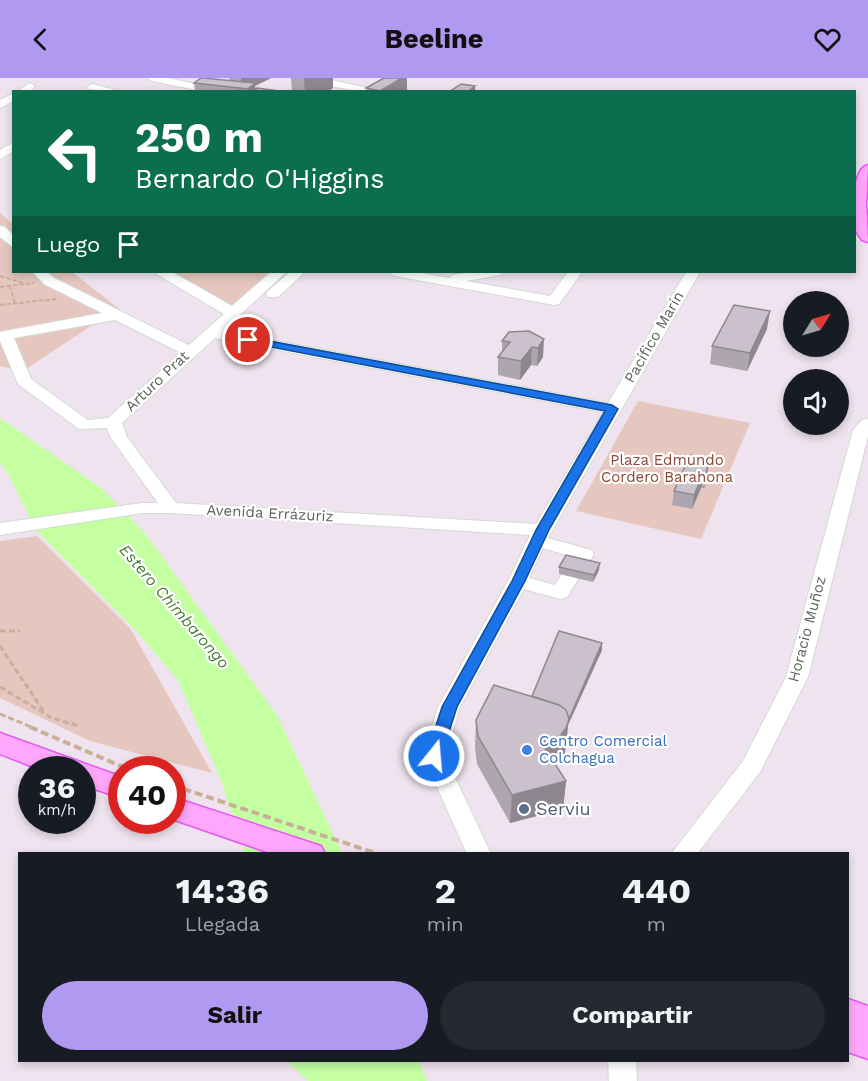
<!DOCTYPE html>
<html lang="es">
<head>
<meta charset="utf-8">
<style>
	:root { --surface:#171b24; --page:#242831; --text:#f1f3f6; --muted:#9ea1a6; --accent:#b099f1 }
	body { margin:0; font-family:"Work Sans",sans-serif; background:var(--page); color:var(--text); height:100vh; display:flex; flex-direction:column; font-size:22px; white-space:nowrap }
	* { box-sizing:border-box; margin:0 }
	p { font-size:20px; color:var(--muted) }
	.icon { flex:none; width:33px; height:33px; fill:none; stroke:currentColor; stroke-width:2; stroke-linecap:round; stroke-linejoin:round }
	.map { position:relative; flex:1; overflow:hidden }
	.side { position:absolute; left:18px; top:774px; width:831px; height:210px; display:flex; flex-direction:column; background:var(--surface); border-radius:0px; box-shadow:0 3px 9px #0003 }
	.side>* { flex:none }
	.banner { position:absolute; left:12px; top:12px; width:844px; height:183px; border-radius:0px; box-shadow:0 3px 9px #0003; background:#0b6e4f; color:#fff; overflow:hidden }
	.needle { width:39px; rotate:53deg }
	.controls { position:absolute; left:783px; top:213px; display:grid; gap:12px }
	.controls a { display:grid; place-items:center; width:66px; height:66px; border-radius:50%; background:var(--surface); box-shadow:0 3px 9px #0003; font-size:30px }
	.speed { position:absolute; left:18px; top:678px; display:flex; gap:12px; font-size:30px; font-weight:700; text-align:center }
	.speed>* { display:grid; place-content:center; width:78px; height:78px; border-radius:50%; background:var(--surface); box-shadow:0 3px 9px #0003; line-height:1 }
	.speed small { font-size:15px; font-weight:400 }
	.speed .limit { border:9px solid #d22; background:#fff; color:#111 }
	.pin { position:absolute; display:grid; place-items:center; width:51px; height:51px; color:#fff; margin:-26px; border:3px solid #fff; border-radius:50%; box-shadow:0 2px 6px #0007 }
	.me { position:absolute; width:66px; margin:-33px; rotate:17deg; stroke-linejoin:round; filter:drop-shadow(0 0 4px #0008) }
	.turn { display:flex; align-items:center; gap:21px; height:126px; padding:0 24px; font-size:27px }
	.turn .icon { width:78px; height:78px; stroke-width:2.5 }
	.turn b { display:block; font-size:42px; line-height:51px }
	.then { display:flex; align-items:center; height:57px; padding:0 24px; background:#0003; gap:12px; font-size:22px }
	.eta { display:flex; justify-content:space-evenly; align-items:center; height:102px; text-align:center }
	.eta b { font-size:36px; font-weight:700; line-height:42px }
	.button { display:flex; gap:12px; margin-top:auto; padding:12px 24px }
	.button a { flex:1; height:69px; border-radius:36px; background:var(--accent); color:#111; font-size:24px; font-weight:700; line-height:69px; text-align:center }
	.button a+a { background:var(--page); color:var(--text) }
	header { display:flex; justify-content:space-between; align-items:center; height:78px; padding:0 24px; background:var(--accent); color:#111; font-size:27px; font-weight:700 }
	.map>svg:first-child { display:block }
	.green { fill:#e6c7bf }
	.water { fill:#c4ffa2 }
	.lines { fill:none; stroke-linecap:round; stroke-linejoin:round }
	.minor-casing { stroke:#d4dad3; stroke-width:2 }
	.major-casing { stroke:#e657f3; stroke-width:3 }
	.path-far2 { stroke:#c9b199; stroke-width:2; stroke-dasharray:4.5 2; stroke-linecap:butt }
	.path-far1 { stroke:#c9b199; stroke-width:3; stroke-dasharray:6 3; stroke-linecap:butt }
	.path { stroke:#c9b199; stroke-width:4; stroke-dasharray:8 4; stroke-linecap:butt }
	.minor { fill:#fff; fill-rule:evenodd }
	.major { fill:#ffa7fc; fill-rule:evenodd }
	.wall { fill:#aea6af }
	.shaded-wall { fill:#8d878f }
	.building { fill:#cac1cc; stroke:#8d878f; stroke-width:1.5 }
	.route { fill:#1a73e8; stroke:#114b97; stroke-width:1.5 }
	.shop-dot { fill:#3f7fe0; stroke:#fff; stroke-width:2 }
	.service-dot { fill:#5c6f8a; stroke:#fff; stroke-width:2 }
	.labels { text-anchor:middle; stroke-width:4.5; stroke-linejoin:round; paint-order:stroke }
	.street-label { font-size:15px; fill:#5d645b; stroke:#fff }
	.park-label { font-size:15px; fill:#894935; stroke:#fff }
	.shop-label { font-size:15px; fill:#366cbe; stroke:#fff; text-anchor:start }
	.water-label { font-size:16px; font-style:italic; fill:#457d2e; stroke:#fff }
	.near-service-label { font-size:18px; fill:#4e5e75; stroke:#fff; text-anchor:start }
</style>
</head>
<body>
<header><svg class="icon" aria-label="back" viewBox="0 0 24 24"><path d="M15 5l-7 7 7 7"/></svg>Beeline<svg class="icon" aria-label="heart" viewBox="0 0 24 24"><path d="M12 20l-8-8c-3-5 5-10 8-4 3-6 11-1 8 4z"/></svg></header>
<div class="map">
<svg width="868" height="1003" viewBox="0 0 868 1003">
	<rect width="100%" height="100%" fill="#eee3ee"/>
	<path class="green" d="M 0,135 L 13,146 L 14,194 L 72,194 L 118,230 L 23,293 L 0,288 Z
		M 163,194 L 273,194 L 233,235 Z
		M 638,323 L 750,345 L 701,461 L 576,433 Z
		M 37,458 L 130,550 L 212,695 L 90,663 L 0,620 L 0,463 Z"/>
	<path class="water" d="M 0,340 L 101,410 L 145,455 L 278,639 L 342,775 L 245,775 L 220,700 L 178,602 L 134,551 L 36,452 L 7,394 L 0,384 Z
		M 287,983 L 419,983 L 427,1003 L 308,1003 Z"/>
	<g class="lines">
		<g class="minor-casing">
			<path id="minor" d="M 147,0 L 168,0 L 231,14 L 207,14 L 152,3 Z
				M 300,0 L 322,0 L 387,14 L 362,14 L 305,3 Z
				M 30,5 L 35,8 L 29,14 L 16,14 Z
				M 92,6 L 124,14 L 88,11 L 87,9 Z
				M 14,15 L 14,23 L 0,30 L 0,22 Z
				M 14,64 L 14,73 L 0,81 L 0,72 Z
				M 0,148 L 5,149 L 14,158 L 14,170 L 0,159 Z
				M 33,194 L 47,194 L 54,200 L 189,267 L 224,236 L 158,197 L 156,194 L 172,194 L 232,228 L 271,194 L 286,194 L 223,253 L 608,325 L 686,194 L 700,194 L 548,460 L 591,472 L 594,476 L 567,519 L 560,521 L 524,511 L 460,629 L 445,678 L 491,776 L 467,776 L 423,678 L 438,629 L 508,503 L 530,457 L 171,435 L 142,435 L 0,457 L 0,445 L 142,425 L 158,425 L 111,360 L 107,350 L 79,351 L 18,306 L 0,263 L 0,254 L 102,235 L 44,206 ZM 115,242 L 181,275 L 108,340 L 88,342 L 31,301 L 14,260 ZM 215,260 L 603,334 L 536,446 L 176,425 L 127,359 L 122,345 ZM 543,470 L 573,479 L 555,507 L 529,500 Z
				M 290,194 L 305,194 L 278,219 L 268,219 L 266,216 L 268,213 Z
				M 388,194 L 415,194 L 450,200 L 452,197 L 472,194 L 503,194 L 501,197 L 466,203 L 550,218 L 568,194 L 582,194 L 559,226 L 554,227 L 395,198 Z
				M 868,341 L 868,358 L 808,599 L 760,694 L 697,776 L 671,776 L 743,683 L 786,599 L 853,352 L 862,342 Z
				M 608,982 L 636,982 L 637,1003 L 609,1003 Z"/>
		</g>
		<g class="major-casing">
			<path id="major" d="M 868,87 L 866,126 L 868,164 L 862,162 C 860,159 856,154 855,150 C 852,136 852,90 868,87 Z
				M 0,655 L 122,699 L 122,720 L 82,707 L 82,692 L 41,692 L 0,676 Z
				M 172,719 L 321,768 L 325,776 L 273,776 L 172,741 Z
				M 848,921 L 868,928 L 868,981 L 848,974 Z"/>
		</g>
		<path class="path-far2" d="M 0,198 L 23,205
			M 10,208 L 15,226
			M 0,209 L 34,205
			M 0,227 L 56,221"/>
		<path class="path-far1" d="M 0,553 L 20,553
			M 0,568 L 44,634
			M 0,609 L 52,640 L 79,648
			M 0,636 L 34,650"/>
		<path class="path" d="M 30,649 L 130,692
			M 172,707 L 378,776"/>
		<use href="#minor" class="minor"/>
		<use href="#major" class="major"/>
	</g>
	<path class="wall" d="M 229,0 L 271,0 L 255,8 L 256,12 L 286,14 L 195,14 L 194,5 L 230,3 Z
		M 291,0 L 333,0 L 333,10 L 327,14 L 292,14 Z
		M 366,10 L 407,14 L 367,14 Z
		M 767,251 L 747,293 L 710,286 L 712,268 Z
		M 529,253 L 543,279 L 537,288 L 531,287 L 520,302 L 498,297 L 498,279 L 502,274 L 502,263 Z
		M 709,381 L 705,410 L 701,410 L 692,431 L 672,427 L 674,413 Z
		M 559,489 L 599,492 L 593,504 L 559,496 Z
		M 602,565 L 602,572 L 568,647 L 566,669 L 564,678 L 557,686 L 555,687 L 566,703 L 563,731 L 510,745 L 477,686 L 475,670 L 476,642 L 532,618 Z"/>
	<path class="shaded-wall" d="M 241,0 L 271,0 L 255,8 L 256,14 L 248,14 L 248,11 L 242,11 Z
		M 304,0 L 333,0 L 333,10 L 327,14 L 305,14 Z
		M 402,0 L 407,0 L 407,14 L 380,14 Z
		M 475,8 L 475,14 L 467,14 Z
		M 770,233 L 767,251 L 747,293 L 750,275 Z
		M 544,261 L 543,279 L 537,288 L 538,270 Z
		M 532,269 L 531,287 L 520,302 L 521,283 Z
		M 703,397 L 701,410 L 692,431 L 694,417 Z
		M 600,485 L 599,492 L 593,504 L 594,497 Z
		M 602,565 L 602,572 L 568,647 L 566,669 L 564,678 L 557,686 L 539,692 L 541,664 L 565,649 Z
		M 566,703 L 563,731 L 510,745 L 512,717 Z"/>
	<path class="building" d="M 201,0 L 203,0 L 255,5 L 248,11 L 194,5 Z
		M 384,0 L 402,0 L 380,13 L 366,10 Z
		M 461,6 L 475,8 L 467,14 L 449,14 Z
		M 257,10 L 286,14 L 254,14 Z
		M 734,227 L 770,233 L 750,275 L 712,268 Z
		M 529,253 L 544,261 L 538,270 L 532,269 L 521,283 L 498,279 L 510,264 L 502,263 L 509,254 Z
		M 690,377 L 709,381 L 706,397 L 703,397 L 694,417 L 674,413 Z
		M 566,477 L 600,485 L 594,497 L 559,489 Z
		M 559,553 L 602,565 L 569,641 L 566,632 L 559,627 L 532,618 Z
		M 494,607 L 559,627 L 566,632 L 569,641 L 566,650 L 560,658 L 541,664 L 566,703 L 512,717 L 478,658 L 476,642 Z"/>
	<path class="route" d="M 248,259 L 612,327 L 618,331 L 549,452 L 525,503 L 457,629 L 440,682 L 428,682 L 426,678 L 442,629 L 512,503 L 536,452 L 605,333 L 245,264 L 245,260 Z"/>
	<circle class="shop-dot" cx="527" cy="672" r="6"/>
	<circle class="service-dot" cx="524" cy="731" r="6"/>
	<g class="labels">
		<g class="street-label">
			<text transform="translate(654 259) rotate(-60)" y="5">Pacífico Marín</text>
			<text transform="translate(157 303) rotate(-43)" y="5">Arturo Prat</text>
			<text transform="translate(270 435) rotate(3)" y="5">Avenida Errázuriz</text>
			<text transform="translate(807 551) rotate(-75)" y="5">Horacio Muñoz</text>
		</g>
		<g class="park-label">
			<text x="667" y="387">Plaza Edmundo<tspan x="667" dy="17">Cordero Barahona</tspan></text>
		</g>
		<g class="shop-label">
			<text x="539" y="668">Centro Comercial<tspan x="539" dy="17">Colchagua</tspan></text>
		</g>
		<g class="water-label">
			<text transform="translate(175 528) rotate(49)" y="6">Estero Chimbarongo</text>
		</g>
		<g class="near-service-label">
			<text x="536" y="737">Serviu</text>
		</g>
	</g>
</svg>
<div class="controls">
<a><svg class="needle" viewBox="-14 -14 28 28"><path d="M0-13l5 13h-10z" fill="#e53935"/><path d="M0 13l5-13h-10z" fill="#9ea1a6"/></svg></a>
<a><svg class="icon" aria-label="sound" viewBox="0 0 24 24"><path d="M4 9h4l5-4v14l-5-4H4zM17 9q2 3 0 6"/></svg></a>
</div>
<div class="speed"><div>36<small>km/h</small></div><div class="limit">40</div></div>
<div class="pin" style="left:248px;top:262px;background:#d93025"><svg class="icon" aria-label="arrive" viewBox="0 0 24 24"><path d="M6 21V4h12l-3 4 3 4H6"/></svg></div>
<svg class="me" style="left:434px;top:678px" viewBox="-20 -20 40 40"><circle r="17" fill="#1a73e8" stroke="#fff" stroke-width="3"/><path d="M0-11L8 9 0 5-8 9z" fill="#fff"/></svg>
<div class="banner">
<div class="turn"><svg class="icon" aria-label="left" viewBox="0 0 24 24"><path d="M17 20v-9H6M10 6l-5 5 5 5"/></svg><div><b>250 m</b>Bernardo O'Higgins</div></div>
<div class="then">Luego<svg class="icon" aria-label="arrive" viewBox="0 0 24 24"><path d="M6 21V4h12l-3 4 3 4H6"/></svg></div>
</div>
<section class="side">
<div class="eta">
<div><b>14:36</b><p>Llegada</p></div>
<div><b>2</b><p>min</p></div>
<div><b>440</b><p>m</p></div>
</div>
<div class="button"><a>Salir</a><a>Compartir</a></div>
</section>
</div>
</body>
</html>
